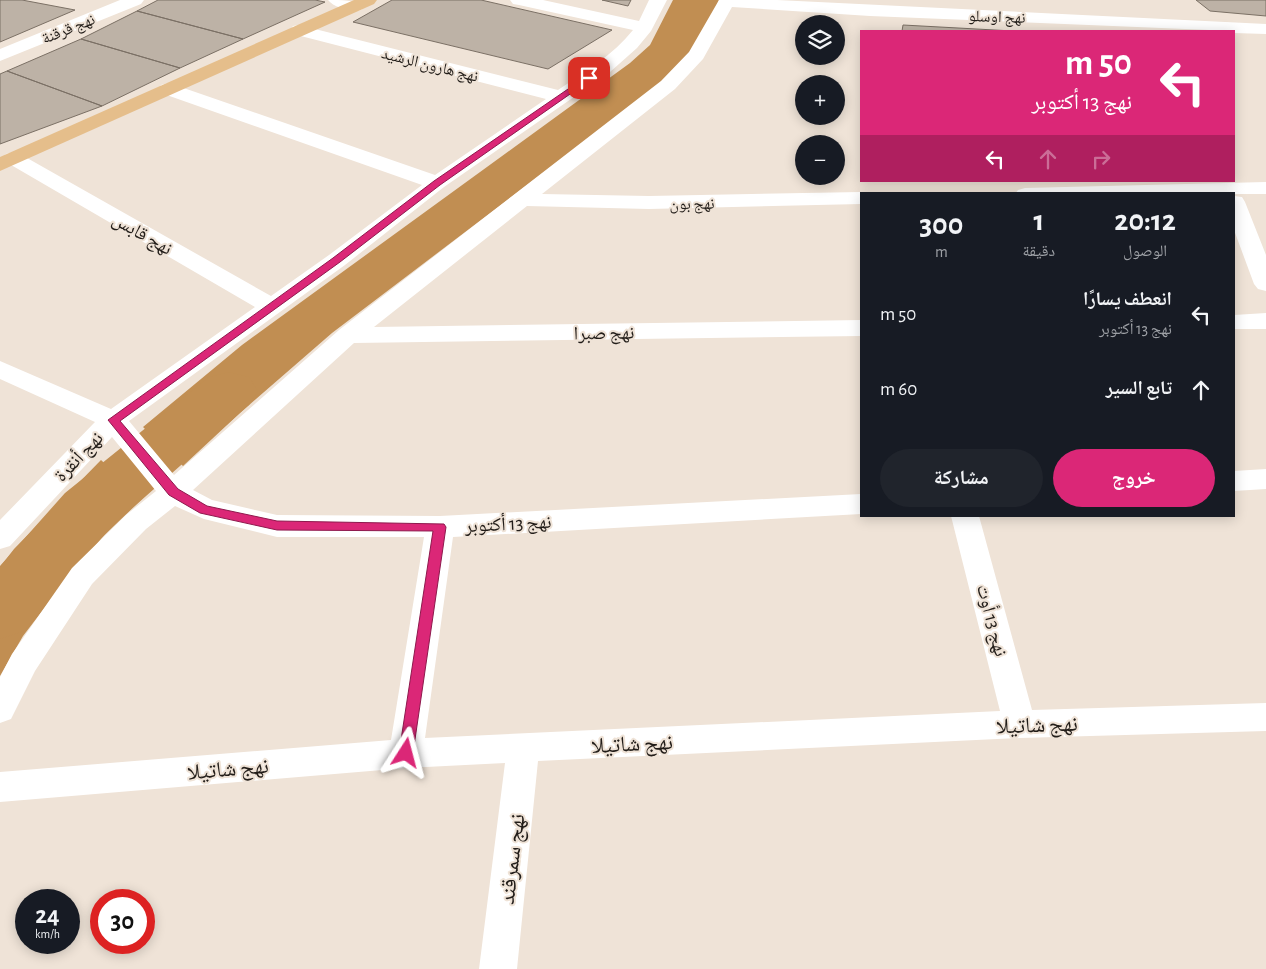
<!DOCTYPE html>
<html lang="ar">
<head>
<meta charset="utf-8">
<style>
	:root { --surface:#171b24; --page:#20242c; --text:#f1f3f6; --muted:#9ea1a6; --accent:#db2777 }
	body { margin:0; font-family:"Alegreya Sans","Noto Naskh Arabic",sans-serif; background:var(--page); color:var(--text); direction:rtl; height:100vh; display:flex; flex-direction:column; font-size:19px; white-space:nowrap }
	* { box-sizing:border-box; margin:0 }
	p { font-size:16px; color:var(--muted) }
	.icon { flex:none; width:28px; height:28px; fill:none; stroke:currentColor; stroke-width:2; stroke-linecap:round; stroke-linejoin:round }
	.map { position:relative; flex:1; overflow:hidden; direction:ltr }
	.details { position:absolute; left:860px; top:192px; width:375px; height:325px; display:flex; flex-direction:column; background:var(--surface); border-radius:0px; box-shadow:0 2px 12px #0003; direction:rtl }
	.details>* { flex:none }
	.banner { position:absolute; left:860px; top:30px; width:375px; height:152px; border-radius:0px; box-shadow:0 2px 12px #0003; direction:rtl; background:#db2777; color:#fff; overflow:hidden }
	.controls { position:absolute; left:795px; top:15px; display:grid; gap:10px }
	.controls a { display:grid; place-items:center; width:50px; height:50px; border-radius:50%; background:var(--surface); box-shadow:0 2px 12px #0003; font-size:25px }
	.speed { position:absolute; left:15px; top:889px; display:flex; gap:10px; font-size:25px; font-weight:700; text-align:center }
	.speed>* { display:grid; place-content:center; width:65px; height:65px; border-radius:50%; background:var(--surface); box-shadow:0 2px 12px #0003; line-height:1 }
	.speed small { font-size:12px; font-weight:400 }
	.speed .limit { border:8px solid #d22; background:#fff; color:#111 }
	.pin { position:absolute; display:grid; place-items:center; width:42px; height:42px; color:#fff; margin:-21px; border-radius:10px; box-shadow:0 2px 8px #0006 }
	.me { position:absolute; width:55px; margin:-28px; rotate:9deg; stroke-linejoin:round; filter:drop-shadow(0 0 4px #0008) }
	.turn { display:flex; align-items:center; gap:18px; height:105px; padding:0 20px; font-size:22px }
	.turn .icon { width:65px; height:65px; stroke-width:2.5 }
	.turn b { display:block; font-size:35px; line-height:42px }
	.lanes { display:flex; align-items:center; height:48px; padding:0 20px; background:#0003; justify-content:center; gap:25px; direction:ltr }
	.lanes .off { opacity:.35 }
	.eta { display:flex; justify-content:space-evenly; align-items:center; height:85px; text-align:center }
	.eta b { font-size:30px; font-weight:700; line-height:35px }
	.cta { display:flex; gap:10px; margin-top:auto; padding:10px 20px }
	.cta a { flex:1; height:58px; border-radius:30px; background:var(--accent); color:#fff; font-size:20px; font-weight:700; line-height:58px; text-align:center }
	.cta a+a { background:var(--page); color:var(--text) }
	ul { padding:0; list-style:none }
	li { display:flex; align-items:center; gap:15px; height:75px; padding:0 20px }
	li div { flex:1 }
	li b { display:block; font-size:19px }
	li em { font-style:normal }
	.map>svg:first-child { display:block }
	.water { fill:#c18e52 }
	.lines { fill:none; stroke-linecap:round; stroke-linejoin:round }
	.river { fill:#c18e52; fill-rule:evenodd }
	.building { fill:#bdb2a6; stroke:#7b7065 }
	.minor { fill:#fff; fill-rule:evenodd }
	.major { fill:#e5be8b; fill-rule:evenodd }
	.route { fill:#db2777; stroke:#8e194d }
	.labels { text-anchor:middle; stroke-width:4; stroke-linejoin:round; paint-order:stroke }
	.far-street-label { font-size:16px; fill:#221d19; stroke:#efe3d7 }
	.street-label { font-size:19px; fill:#221d19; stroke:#efe3d7 }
	.near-street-label { font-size:22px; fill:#221d19; stroke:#efe3d7 }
</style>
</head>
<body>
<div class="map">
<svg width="1266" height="969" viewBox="0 0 1266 969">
	<rect width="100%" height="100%" fill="#efe3d7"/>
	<path class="water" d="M 673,0 L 719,0 L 708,26 L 676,72 L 332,333 L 241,412 L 183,466 L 143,427 L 242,345 L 630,63 L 650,45 Z
		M 101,460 L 142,499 L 89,550 L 23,636 L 0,676 L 0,567 L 14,549 Z"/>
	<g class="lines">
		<path class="river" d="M 229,372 L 249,377 L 258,391 L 249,405 L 111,527 L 24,631 L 0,639 L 0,566 L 65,493 L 209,377 Z"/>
	</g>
	<path class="building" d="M 0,0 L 22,0 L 75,10 L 0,42 Z
		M 158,0 L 315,0 L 325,2 L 243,39 L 137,11 Z
		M 392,0 L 481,0 L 612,30 L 548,69 L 353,22 Z
		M 602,0 L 631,0 L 628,6 Z
		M 1196,0 L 1266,0 L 1266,16 L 1210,11 Z
		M 137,11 L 243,39 L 180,68 L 81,39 Z
		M 903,25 L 1013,31 L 902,31 Z
		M 81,39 L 180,68 L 102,106 L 7,71 Z
		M 7,71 L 102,106 L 0,144 L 0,74 Z"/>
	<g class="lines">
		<path class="minor" d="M 120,0 L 144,0 L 141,4 L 0,61 L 0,49 Z
			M 328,0 C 339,0 357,0 364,6 L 361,10 C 352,12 334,8 328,0 Z
			M 510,0 L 543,0 L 639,21 L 649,0 L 667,0 L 651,31 L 637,48 L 610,72 L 444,187 L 345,265 L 129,421 L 174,475 L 339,330 L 661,81 L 689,52 L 719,0 L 777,0 L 1266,24 L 1266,34 L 1234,33 L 1234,31 L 870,16 L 732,7 L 703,59 L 675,89 L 542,194 L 649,196 L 861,192 L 869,193 L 861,194 L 861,204 L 649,209 L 527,206 L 374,327 L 861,320 L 861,336 L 354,343 L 193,490 L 212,500 L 277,515 L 440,516 L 861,494 L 861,514 L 453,537 L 425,738 L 1000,711 L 951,516 L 979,516 L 1032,710 L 1266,703 L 1266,731 L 1020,738 L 538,761 L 517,969 L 479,969 L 505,763 L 406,768 L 0,802 L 0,772 L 391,740 L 424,537 L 277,537 L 204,519 L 175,506 L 146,529 L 92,584 L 35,671 L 11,719 L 0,723 L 0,677 L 12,654 L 72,568 L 126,515 L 156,491 L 112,437 L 10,546 L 0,549 L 0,520 L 95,422 L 0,379 L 0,361 L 111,409 L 255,307 L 6,162 L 3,158 L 6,154 L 13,152 L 20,154 L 271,296 L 329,255 L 422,185 L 161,93 L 159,89 L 161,85 L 168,83 L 175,85 L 435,175 L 546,99 L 293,34 L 290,30 L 293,26 L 299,25 L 558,90 C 585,72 613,55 633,30 L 519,5 L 513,4 Z
			M 1266,182 L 1266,194 L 1015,194 L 1018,190 L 1025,188 Z
			M 1234,196 L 1242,197 L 1245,202 L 1266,255 L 1266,291 L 1258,289 L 1254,284 L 1234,230 Z
			M 1266,313 L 1266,329 L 1234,329 L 1234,315 Z
			M 1266,469 L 1266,489 L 1234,491 L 1234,471 Z"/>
		<path class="major" d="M 354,0 L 377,0 L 374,4 L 0,171 L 0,157 Z"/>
	</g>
	<path class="route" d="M 587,76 L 593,78 L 440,185 L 340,262 L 120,421 L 178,489 L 207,506 L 277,521 L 444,524 L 446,527 L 413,753 L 411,758 L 406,759 L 401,758 L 399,753 L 433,531 L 277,530 L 200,513 L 169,495 L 108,420 L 333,258 L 434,181 Z"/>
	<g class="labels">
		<g class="far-street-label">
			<text transform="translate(997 16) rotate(2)" y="6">نهج اوسلو</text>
			<text transform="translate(68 28) rotate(-22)" y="6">نهج قرقنة</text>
			<text transform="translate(430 64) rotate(14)" y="6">نهج هارون الرشيد</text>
			<text transform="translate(692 203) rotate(-1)" y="6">نهج بون</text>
		</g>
		<g class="street-label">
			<text transform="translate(143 233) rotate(30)" y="7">نهج قابس</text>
			<text transform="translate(604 332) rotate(-1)" y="7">نهج صبرا</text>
			<text transform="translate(78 456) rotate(-46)" y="7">نهج أنقرة</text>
			<text transform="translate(508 523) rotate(-3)" y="7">نهج 13 أكتوبر</text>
			<text transform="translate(993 620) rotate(75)" y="7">نهج 13 أوت</text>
		</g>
		<g class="near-street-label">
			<text transform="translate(1037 724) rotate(-2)" y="8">نهج شاتيلا</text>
			<text transform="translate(632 743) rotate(-3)" y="8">نهج شاتيلا</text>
			<text transform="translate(228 768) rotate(-5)" y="8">نهج شاتيلا</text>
			<text transform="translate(511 859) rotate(-83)" y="8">نهج سمرقند</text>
		</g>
	</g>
</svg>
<div class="controls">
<a><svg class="icon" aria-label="layers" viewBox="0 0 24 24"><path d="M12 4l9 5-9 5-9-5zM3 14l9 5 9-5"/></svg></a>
<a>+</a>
<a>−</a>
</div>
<div class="speed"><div>24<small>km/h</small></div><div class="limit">30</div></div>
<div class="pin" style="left:589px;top:78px;background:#d93025"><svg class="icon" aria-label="arrive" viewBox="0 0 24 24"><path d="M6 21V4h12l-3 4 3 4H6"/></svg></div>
<svg class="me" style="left:406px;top:753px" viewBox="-20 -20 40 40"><path d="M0-17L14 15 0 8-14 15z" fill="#db2777" stroke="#fff" stroke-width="4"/></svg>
<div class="banner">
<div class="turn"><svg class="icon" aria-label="left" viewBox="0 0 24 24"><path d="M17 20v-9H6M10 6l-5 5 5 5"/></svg><div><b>50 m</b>نهج 13 أكتوبر</div></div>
<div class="lanes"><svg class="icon" aria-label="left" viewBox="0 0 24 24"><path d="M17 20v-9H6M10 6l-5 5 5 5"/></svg><svg class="icon off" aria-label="ahead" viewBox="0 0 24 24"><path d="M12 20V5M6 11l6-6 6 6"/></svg><svg class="icon off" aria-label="right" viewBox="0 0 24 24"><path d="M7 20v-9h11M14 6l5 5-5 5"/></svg></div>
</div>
<section class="details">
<div class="eta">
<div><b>20:12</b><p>الوصول</p></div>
<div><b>1</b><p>دقيقة</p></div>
<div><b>300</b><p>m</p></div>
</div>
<ul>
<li><svg class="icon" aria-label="left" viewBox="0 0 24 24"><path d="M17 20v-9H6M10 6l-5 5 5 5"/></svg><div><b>انعطف يسارًا</b><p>نهج 13 أكتوبر</p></div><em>50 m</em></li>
<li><svg class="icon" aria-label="ahead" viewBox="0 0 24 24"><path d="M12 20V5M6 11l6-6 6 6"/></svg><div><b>تابع السير</b></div><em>60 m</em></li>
</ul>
<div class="cta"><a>خروج</a><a>مشاركة</a></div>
</section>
</div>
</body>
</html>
